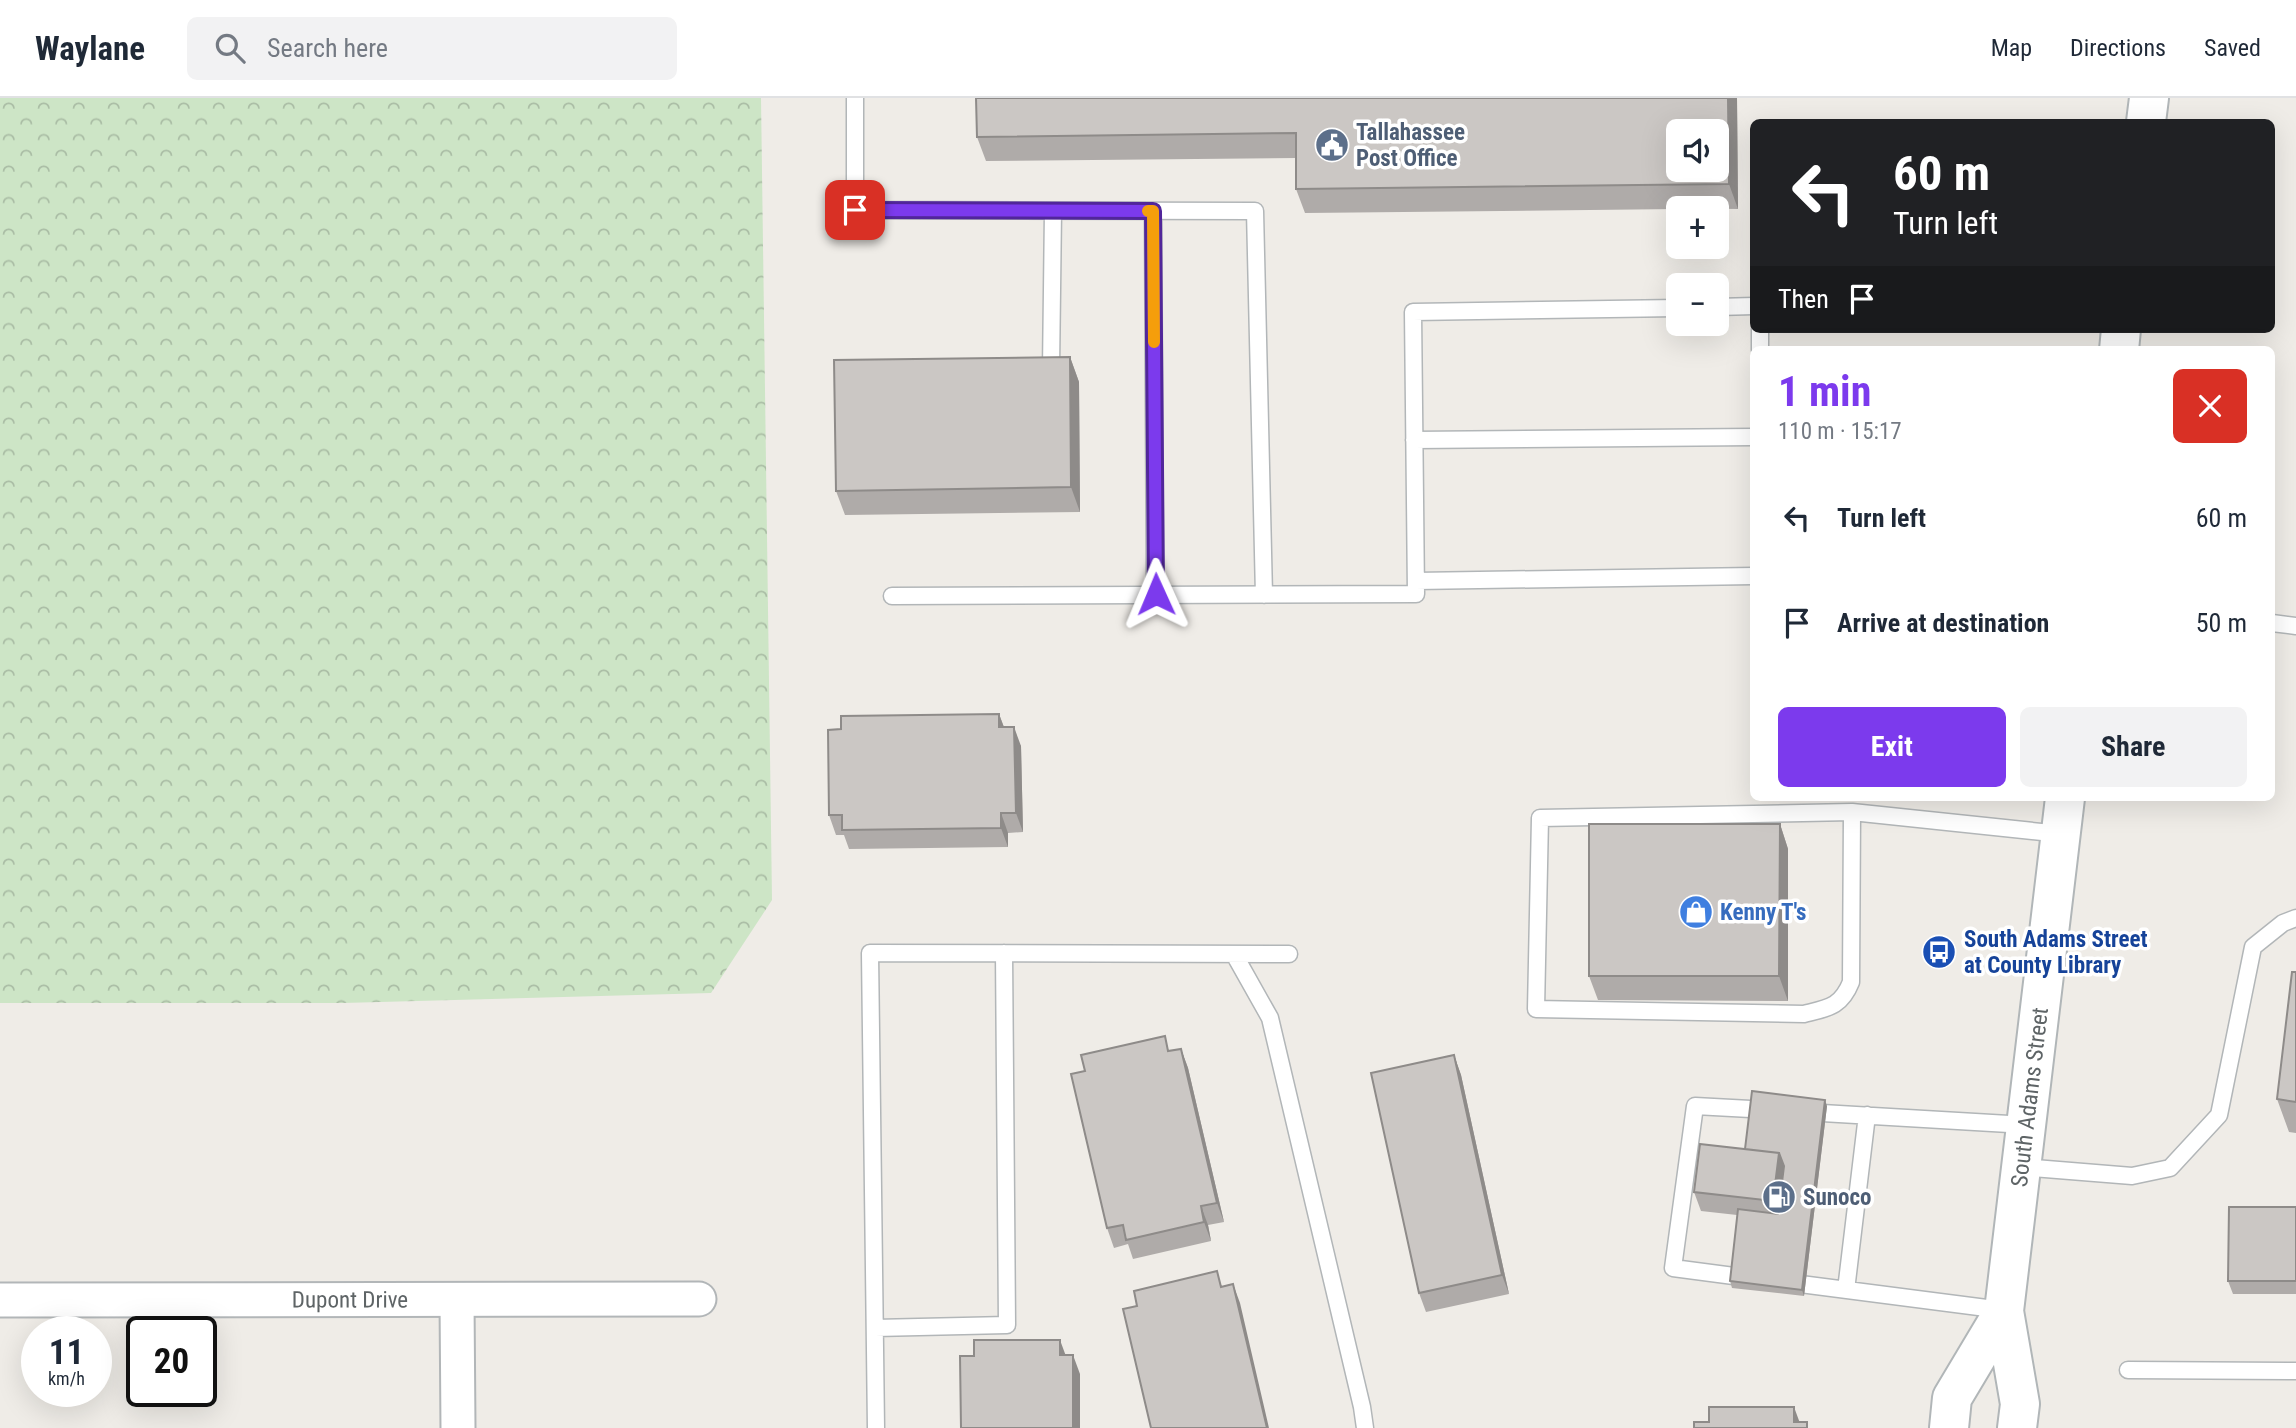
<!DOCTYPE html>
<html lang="en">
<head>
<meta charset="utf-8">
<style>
	:root { --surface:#fff; --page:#f2f2f3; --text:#1f2937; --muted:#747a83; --line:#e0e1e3; --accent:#7c3aed }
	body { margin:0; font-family:"Roboto Condensed",sans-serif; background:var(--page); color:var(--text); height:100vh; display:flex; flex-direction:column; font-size:26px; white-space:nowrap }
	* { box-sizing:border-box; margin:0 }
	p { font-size:23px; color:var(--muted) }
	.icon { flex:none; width:38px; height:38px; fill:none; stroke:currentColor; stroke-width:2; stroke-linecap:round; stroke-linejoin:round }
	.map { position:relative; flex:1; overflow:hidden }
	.panel { position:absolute; left:1750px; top:248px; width:525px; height:455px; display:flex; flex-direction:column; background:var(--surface); border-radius:10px; box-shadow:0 7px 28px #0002 }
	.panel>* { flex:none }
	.guide { position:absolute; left:1750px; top:21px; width:525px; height:214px; border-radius:10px; box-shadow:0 7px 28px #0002; background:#202124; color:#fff; overflow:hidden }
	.controls { position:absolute; left:1666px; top:21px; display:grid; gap:14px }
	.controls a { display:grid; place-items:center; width:63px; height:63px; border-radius:10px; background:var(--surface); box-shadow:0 7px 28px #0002; font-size:35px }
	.speed { position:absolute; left:21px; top:1218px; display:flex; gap:14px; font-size:35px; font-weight:700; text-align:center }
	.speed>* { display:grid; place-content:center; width:91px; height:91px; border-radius:50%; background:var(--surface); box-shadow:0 7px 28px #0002; line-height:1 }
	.speed small { font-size:18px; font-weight:400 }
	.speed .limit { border:4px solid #111; border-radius:10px; background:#fff; color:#111 }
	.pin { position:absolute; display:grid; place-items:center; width:60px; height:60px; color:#fff; margin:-30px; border-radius:14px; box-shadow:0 4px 10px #0006 }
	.me { position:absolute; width:77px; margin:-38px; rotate:359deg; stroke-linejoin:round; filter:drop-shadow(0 0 5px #0008) }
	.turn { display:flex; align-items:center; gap:24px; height:147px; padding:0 28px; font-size:32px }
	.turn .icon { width:91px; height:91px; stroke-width:2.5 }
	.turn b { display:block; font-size:49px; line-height:60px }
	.then { display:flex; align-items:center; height:66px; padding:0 28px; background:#0003; gap:14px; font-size:26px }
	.round { display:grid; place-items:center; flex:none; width:74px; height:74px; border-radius:10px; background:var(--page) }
	.head { display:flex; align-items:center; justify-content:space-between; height:119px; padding:0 28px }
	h1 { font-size:42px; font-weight:700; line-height:52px; color:var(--accent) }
	.cta { display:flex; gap:14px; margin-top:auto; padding:14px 28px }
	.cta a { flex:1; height:80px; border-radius:10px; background:var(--accent); color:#fff; font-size:28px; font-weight:700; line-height:80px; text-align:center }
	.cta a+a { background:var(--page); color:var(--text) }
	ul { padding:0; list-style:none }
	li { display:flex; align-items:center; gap:21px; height:105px; padding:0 28px }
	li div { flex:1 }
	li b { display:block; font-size:26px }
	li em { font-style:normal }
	header { display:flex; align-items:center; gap:42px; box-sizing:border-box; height:98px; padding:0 35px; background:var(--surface); border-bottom:2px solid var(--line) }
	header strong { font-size:33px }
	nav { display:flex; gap:38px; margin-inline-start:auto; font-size:24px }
	.search { width:490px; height:63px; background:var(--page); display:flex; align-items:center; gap:18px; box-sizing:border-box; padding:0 24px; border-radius:10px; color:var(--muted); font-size:26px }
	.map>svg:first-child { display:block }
	.forest { fill:url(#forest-crowns) }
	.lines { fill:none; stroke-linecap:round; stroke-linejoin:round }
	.service-casing { stroke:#b2b6b8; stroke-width:19 }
	.minor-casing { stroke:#b2b6b8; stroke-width:37 }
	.secondary-casing { stroke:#b1b6b8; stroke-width:42 }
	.service { stroke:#fff; stroke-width:16 }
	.minor { stroke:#fff; stroke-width:33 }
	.secondary { stroke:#fff; stroke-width:38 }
	.wall { fill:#afaba9 }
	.shaded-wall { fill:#8e8b89 }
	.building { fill:#cbc7c4; stroke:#8e8b89; stroke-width:2; fill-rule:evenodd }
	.route-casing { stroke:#51269a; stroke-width:18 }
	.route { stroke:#7c3aed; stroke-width:12 }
	.slow { stroke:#f59e0b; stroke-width:12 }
	.labels { text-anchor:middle; stroke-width:7; stroke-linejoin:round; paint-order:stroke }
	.service-label { font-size:23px; font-weight:bold; fill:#4e5e75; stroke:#fff; text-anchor:start }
	.shop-label { font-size:23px; font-weight:bold; fill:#366cbe; stroke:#fff; text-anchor:start }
	.transit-label { font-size:23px; font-weight:bold; fill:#164399; stroke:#fff; text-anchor:start }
	.street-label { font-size:23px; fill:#5e6466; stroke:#fff }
</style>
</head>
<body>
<header>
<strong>Waylane</strong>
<div class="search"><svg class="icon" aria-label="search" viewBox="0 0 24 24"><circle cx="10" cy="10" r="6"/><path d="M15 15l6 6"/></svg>Search here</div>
<nav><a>Map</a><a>Directions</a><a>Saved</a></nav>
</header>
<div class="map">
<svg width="2296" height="1330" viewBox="0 0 2296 1330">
	<defs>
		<pattern id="forest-crowns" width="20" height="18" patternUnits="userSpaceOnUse" patternTransform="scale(1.75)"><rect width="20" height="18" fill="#cde5c6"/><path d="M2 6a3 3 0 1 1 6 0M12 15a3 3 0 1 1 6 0" fill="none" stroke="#aabda5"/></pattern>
	</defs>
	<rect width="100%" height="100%" fill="#efece7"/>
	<path class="forest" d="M 0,0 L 761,0 L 772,802 L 711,895 L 343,905 L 0,905 Z"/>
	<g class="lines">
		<g class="service-casing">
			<path id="service" d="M 855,0 L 855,112 L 1255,113 L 1264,497
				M 1153,113 L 1155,497
				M 1717,209 L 1754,208
				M 1760,231 L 1760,252
				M 1051,271 L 1053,113
				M 1414,342 L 1754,339
				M 1416,483 L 1754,478
				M 892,498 L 1416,496 L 1413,214 L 1678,210
				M 2272,525 L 2296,528
				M 1852,714 L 1851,884 C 1841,909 1828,910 1804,916 L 1536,911 L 1540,720 L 1852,714 L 2061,736
				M 1234,856 L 1270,920 L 1362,1309 L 1365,1330
				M 1805,1014 L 2026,1027
				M 2021,1069 L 2132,1078 L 2170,1070 L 2219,1017 L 2253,849 L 2283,825 L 2296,820
				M 1749,1180 L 1673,1170 L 1695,1008 L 1769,1012
				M 1785,1184 L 2002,1212
				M 1846,1192 L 1867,1017
				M 875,1230 L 1007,1227 L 1004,855
				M 2128,1272 L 2296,1273
				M 876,1330 L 870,855 L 1289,856"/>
		</g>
		<g class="minor-casing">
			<g id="minor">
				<path id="s1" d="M 0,1202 L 699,1201"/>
				<path d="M 457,1202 L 458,1330"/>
			</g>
		</g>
		<g class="secondary-casing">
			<g id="secondary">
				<path d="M 2146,24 L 2149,0"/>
				<path d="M 2119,252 L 2121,231"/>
				<path d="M 1949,1330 L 1952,1300 L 2004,1213"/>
				<path id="s2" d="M 2017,1330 L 2020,1306 L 2004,1213 L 2065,700"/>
			</g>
		</g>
		<use href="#service" class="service"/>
		<use href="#minor" class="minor"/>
		<use href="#secondary" class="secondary"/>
	</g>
	<path class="wall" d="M 976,0 L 1737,0 L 1738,111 L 1678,110 L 1678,111 L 1305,115 L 1296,91 L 1296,60 L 986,63 L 977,39 Z
		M 1070,259 L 1079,284 L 1080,414 L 845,417 L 836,393 Z
		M 999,616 L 1004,629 L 1021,648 L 1023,734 L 1008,735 L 1008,749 L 849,751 L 844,737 L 836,737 L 829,717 Z
		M 1780,726 L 1788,751 L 1788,903 L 1598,902 L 1589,878 Z
		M 2296,874 L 2296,1035 L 2289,1034 L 2277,1001 Z
		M 1181,951 L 1188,970 L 1224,1124 L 1208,1127 L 1211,1143 L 1133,1161 L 1128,1146 L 1114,1150 L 1107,1130 L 1170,953 Z
		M 1454,957 L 1461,977 L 1509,1196 L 1426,1214 L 1419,1195 Z
		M 1827,1008 L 1804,1198 L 1732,1190 L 1730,1183 L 1737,1117 L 1701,1113 L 1694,1094 L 1745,1051 Z
		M 2296,1109 L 2296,1196 L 2233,1196 L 2228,1183 Z"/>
	<path class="shaded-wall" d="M 1728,0 L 1737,0 L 1738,111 L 1729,86 Z
		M 1070,259 L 1079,284 L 1080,414 L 1071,389 Z
		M 999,616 L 1006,635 L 999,629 Z
		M 1014,629 L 1021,648 L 1023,734 L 1016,715 Z
		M 1001,715 L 1008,735 L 1008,749 L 1001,730 Z
		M 1780,726 L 1788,751 L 1788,903 L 1779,878 Z
		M 1181,951 L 1188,970 L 1224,1124 L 1217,1105 Z
		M 1454,957 L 1461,977 L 1509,1196 L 1502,1177 Z
		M 1825,1002 L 1827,1008 L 1804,1198 L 1802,1192 Z
		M 1779,1055 L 1786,1074 L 1780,1122 L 1773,1103 Z
		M 1201,1108 L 1208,1127 L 1211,1143 L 1204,1124 Z
		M 1233,1186 L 1240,1205 L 1269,1330 L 1267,1330 Z
		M 1060,1242 L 1067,1261 L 1060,1257 Z
		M 1073,1257 L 1080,1276 L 1080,1330 L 1073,1330 Z
		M 1794,1309 L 1801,1328 L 1794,1324 Z"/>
	<path class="building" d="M 976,0 L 1728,0 L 1729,86 L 1296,91 L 1296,35 L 977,39 ZM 1678,33 L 1717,33 L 1717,72 L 1678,72 Z
		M 1070,259 L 1071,389 L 836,393 L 834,262 Z
		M 999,616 L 999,629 L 1014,629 L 1016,715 L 1001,715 L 1001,730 L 842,732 L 842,717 L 829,717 L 828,632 L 841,631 L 841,618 Z
		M 1589,726 L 1780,726 L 1779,878 L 1589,878 Z
		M 2292,874 L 2296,874 L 2296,1004 L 2277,1001 Z
		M 1165,938 L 1168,953 L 1181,951 L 1217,1105 L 1201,1108 L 1204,1124 L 1126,1142 L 1123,1127 L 1107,1130 L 1071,976 L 1085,973 L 1081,957 Z
		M 1454,957 L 1502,1177 L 1419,1195 L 1371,975 Z
		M 1752,993 L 1825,1002 L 1802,1192 L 1730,1183 L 1738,1111 L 1778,1116 L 1784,1068 L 1779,1055 L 1745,1051 Z
		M 1700,1046 L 1779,1055 L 1773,1103 L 1694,1094 Z
		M 2229,1109 L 2296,1109 L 2296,1183 L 2228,1183 Z
		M 1217,1173 L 1221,1189 L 1233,1186 L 1267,1330 L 1151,1330 L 1123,1211 L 1137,1208 L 1134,1193 Z
		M 974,1242 L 1060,1242 L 1060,1257 L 1073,1257 L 1073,1330 L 961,1330 L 960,1258 L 974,1258 Z
		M 1709,1309 L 1794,1309 L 1794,1324 L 1807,1324 L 1807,1330 L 1694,1330 L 1694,1324 L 1709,1324 Z"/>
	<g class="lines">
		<g class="route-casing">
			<path id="route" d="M 855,112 L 1153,113 L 1156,496"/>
		</g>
		<use href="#route" class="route"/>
		<path class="slow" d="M 1148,113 L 1153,113 L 1154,244"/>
	</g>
	<defs>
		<g id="civic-disc" transform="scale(1.75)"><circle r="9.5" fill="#5c6f8a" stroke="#fff"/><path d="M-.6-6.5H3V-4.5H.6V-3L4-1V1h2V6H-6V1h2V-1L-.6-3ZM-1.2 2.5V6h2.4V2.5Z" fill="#fff"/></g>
		<g id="shop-disc" transform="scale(1.75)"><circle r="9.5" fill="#3f7fe0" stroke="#fff"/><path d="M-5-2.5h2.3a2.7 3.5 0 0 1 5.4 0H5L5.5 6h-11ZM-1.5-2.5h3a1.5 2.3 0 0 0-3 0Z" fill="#fff"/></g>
		<g id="bus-disc" transform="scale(1.75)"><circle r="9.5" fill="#1a4fb4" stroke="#fff"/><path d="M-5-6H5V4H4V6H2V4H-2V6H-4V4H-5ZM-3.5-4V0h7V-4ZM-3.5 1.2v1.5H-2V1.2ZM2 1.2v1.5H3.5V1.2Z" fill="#fff"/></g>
		<g id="fuel-disc" transform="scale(1.75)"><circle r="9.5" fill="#5c6f8a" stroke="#fff"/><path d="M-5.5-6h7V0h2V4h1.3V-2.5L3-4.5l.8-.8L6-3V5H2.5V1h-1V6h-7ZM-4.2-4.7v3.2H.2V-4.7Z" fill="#fff"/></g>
	</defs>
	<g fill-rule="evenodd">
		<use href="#civic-disc" x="1332" y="47"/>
		<use href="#shop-disc" x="1696" y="814"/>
		<use href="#bus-disc" x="1939" y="854"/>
		<use href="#fuel-disc" x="1779" y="1099"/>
	</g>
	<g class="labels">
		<g class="service-label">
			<text x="1356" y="42">Tallahassee<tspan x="1356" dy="26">Post Office</tspan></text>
			<text x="1803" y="1107">Sunoco</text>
		</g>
		<g class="shop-label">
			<text x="1720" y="822">Kenny T's</text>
		</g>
		<g class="transit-label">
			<text x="1964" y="849">South Adams Street<tspan x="1964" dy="26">at County Library</tspan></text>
		</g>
		<g class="street-label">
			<text dy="8" stroke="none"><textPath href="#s2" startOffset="334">South Adams Street</textPath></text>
			<text dy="8" stroke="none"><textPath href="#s1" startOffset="350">Dupont Drive</textPath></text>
		</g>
	</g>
</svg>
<div class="controls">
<a><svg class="icon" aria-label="sound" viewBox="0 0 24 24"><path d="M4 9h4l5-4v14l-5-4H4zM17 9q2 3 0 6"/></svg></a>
<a>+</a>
<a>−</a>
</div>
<div class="speed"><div>11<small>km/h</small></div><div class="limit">20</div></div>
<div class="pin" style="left:855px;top:112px;background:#d93025"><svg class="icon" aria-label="arrive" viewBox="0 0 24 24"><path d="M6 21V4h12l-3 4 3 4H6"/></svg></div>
<svg class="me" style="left:1156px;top:496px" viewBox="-20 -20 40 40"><path d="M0-17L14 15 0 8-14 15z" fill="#7c3aed" stroke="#fff" stroke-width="4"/></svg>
<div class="guide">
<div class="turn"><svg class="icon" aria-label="left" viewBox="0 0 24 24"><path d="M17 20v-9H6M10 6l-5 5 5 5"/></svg><div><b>60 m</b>Turn left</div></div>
<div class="then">Then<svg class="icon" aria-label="arrive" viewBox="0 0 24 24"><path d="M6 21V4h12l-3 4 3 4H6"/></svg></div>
</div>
<section class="panel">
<div class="head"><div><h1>1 min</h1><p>110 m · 15:17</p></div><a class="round" style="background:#d93025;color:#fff"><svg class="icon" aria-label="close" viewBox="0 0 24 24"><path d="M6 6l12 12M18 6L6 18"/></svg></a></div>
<ul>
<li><svg class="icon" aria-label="left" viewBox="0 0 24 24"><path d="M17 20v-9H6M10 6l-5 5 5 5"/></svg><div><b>Turn left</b></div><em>60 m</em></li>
<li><svg class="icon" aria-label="arrive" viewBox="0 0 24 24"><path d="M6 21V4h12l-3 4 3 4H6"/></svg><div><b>Arrive at destination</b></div><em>50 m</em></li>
</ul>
<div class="cta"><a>Exit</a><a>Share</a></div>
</section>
</div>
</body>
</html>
